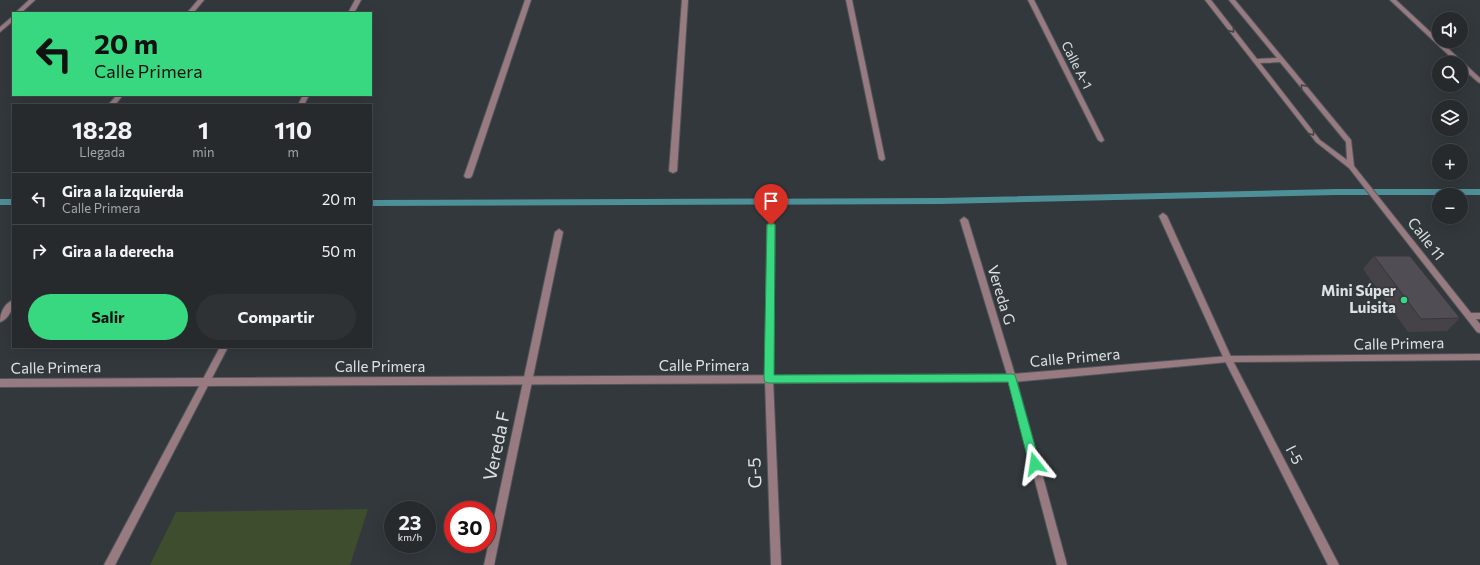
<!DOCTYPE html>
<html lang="es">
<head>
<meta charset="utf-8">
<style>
	:root { --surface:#262a2d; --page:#2e3235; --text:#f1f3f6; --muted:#a4a7aa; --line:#424649; --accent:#37d880 }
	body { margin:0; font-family:Commissioner,sans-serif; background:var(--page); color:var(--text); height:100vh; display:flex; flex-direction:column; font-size:15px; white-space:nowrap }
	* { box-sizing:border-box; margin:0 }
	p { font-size:13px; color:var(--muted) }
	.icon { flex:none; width:22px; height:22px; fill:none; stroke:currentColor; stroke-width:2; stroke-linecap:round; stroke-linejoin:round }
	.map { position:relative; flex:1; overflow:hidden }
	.details { position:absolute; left:12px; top:104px; width:360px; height:244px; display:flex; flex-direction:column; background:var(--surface); border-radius:0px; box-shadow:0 4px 16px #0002,0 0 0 1px var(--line) }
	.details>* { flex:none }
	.guide { position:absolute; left:12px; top:12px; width:360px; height:84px; border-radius:0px; box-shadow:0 4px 16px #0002,0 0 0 1px var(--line); background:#37d880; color:#111; overflow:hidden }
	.tools { position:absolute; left:1432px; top:12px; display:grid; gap:8px }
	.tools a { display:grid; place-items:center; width:36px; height:36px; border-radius:50%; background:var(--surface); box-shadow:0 4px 16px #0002,0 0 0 1px var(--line); font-size:20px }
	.speed { position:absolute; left:384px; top:501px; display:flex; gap:8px; font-size:20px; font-weight:700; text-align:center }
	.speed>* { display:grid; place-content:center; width:52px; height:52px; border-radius:50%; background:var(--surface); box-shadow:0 4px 16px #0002,0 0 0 1px var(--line); line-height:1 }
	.speed small { font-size:10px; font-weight:400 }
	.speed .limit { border:6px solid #d22; background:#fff; color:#111 }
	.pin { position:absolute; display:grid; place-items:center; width:34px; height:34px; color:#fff; margin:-41px -17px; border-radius:50% 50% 50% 0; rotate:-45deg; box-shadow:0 0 4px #0007 }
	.pin .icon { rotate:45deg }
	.me { position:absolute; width:44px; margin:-22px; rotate:345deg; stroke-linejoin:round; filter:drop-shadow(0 0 3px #0008) }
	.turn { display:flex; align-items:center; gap:14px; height:84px; padding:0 16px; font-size:18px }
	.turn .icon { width:52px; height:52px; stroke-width:2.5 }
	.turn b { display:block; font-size:28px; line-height:34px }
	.eta { display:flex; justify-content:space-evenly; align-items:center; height:68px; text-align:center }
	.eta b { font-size:24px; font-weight:700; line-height:28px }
	.action { display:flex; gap:8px; margin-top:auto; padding:8px 16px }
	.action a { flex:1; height:46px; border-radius:24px; background:var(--accent); color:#111; font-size:16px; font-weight:700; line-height:46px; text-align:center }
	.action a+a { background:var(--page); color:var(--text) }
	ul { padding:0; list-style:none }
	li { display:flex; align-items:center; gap:12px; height:52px; padding:0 16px; border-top:1px solid var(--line) }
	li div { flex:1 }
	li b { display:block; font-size:15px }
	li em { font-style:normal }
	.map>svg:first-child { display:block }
	.green { fill:#3e4d2e }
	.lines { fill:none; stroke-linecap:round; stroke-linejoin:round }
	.stream { fill:#4e9098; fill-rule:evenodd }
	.minor-casing { stroke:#51565a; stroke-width:2 }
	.tertiary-casing { stroke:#51565a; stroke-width:2 }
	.minor { fill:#987b80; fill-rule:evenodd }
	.tertiary { fill:#987b80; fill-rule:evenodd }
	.wall { fill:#454248 }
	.building { fill:#504d54; stroke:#38363b }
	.oneway { stroke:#414246 }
	.route { fill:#37d880; stroke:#248c53 }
	.poi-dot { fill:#37d880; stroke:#32383c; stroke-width:1.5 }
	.labels { text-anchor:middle; stroke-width:3; stroke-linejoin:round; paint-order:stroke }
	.far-street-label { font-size:13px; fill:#dde1e4; stroke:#32383c }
	.street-label { font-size:15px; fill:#dde1e4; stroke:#32383c }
	.poi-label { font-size:15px; font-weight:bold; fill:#dde1e4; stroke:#32383c; text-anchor:end }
	.near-street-label { font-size:18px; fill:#dde1e4; stroke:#32383c }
</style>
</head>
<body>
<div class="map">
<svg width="1480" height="565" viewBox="0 0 1480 565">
	<rect width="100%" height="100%" fill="#32383c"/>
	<path class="green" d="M 368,509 L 350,565 L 150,565 L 176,512 Z"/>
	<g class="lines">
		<path class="stream" d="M 1336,189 L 1480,189 L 1480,195 L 1336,195 L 941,204 L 371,206 L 371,200 L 941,198 Z
			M 0,199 L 13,199 L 13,205 L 0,205 Z"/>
		<g class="minor-casing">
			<path id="minor" d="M 29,0 L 35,0 L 21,13 L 15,13 Z
				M 198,0 L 204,0 L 193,13 L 187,13 Z
				M 355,0 L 361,0 L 354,13 L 348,13 Z
				M 525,0 L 531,0 L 472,176 L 470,178 L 466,178 L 464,176 Z
				M 682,0 L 688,0 L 677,171 L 673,173 L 669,171 Z
				M 846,0 L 852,0 L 885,159 L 882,161 L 879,159 Z
				M 1028,0 L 1034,0 L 1104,140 L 1103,141 L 1101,142 L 1098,140 Z
				M 1205,0 L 1211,0 L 1257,59 L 1277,58 L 1229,0 L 1235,0 L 1351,140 L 1354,166 L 1471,313 L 1480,313 L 1480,319 L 1476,319 L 1480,324 L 1480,333 L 1477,332 L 1349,168 L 1316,142 ZM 1280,62 L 1346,142 L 1347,160 L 1320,140 L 1260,63 Z
				M 1390,0 L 1396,0 L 1480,78 L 1480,83 L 1478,82 L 1461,67 L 1461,63 L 1457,63 Z
				M 13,16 L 13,21 L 0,32 L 0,27 Z
				M 117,95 L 123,95 L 115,105 L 108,105 Z
				M 303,95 L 309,95 L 304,105 L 298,105 Z
				M 1163,213 L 1167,216 L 1232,359 L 1339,565 L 1328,565 L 1224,359 L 1159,216 Z
				M 964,217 L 968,220 L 1016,378 L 1067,565 L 1057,565 L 1008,378 L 960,220 Z
				M 771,222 L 775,225 L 773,379 L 781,565 L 771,565 L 765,379 L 767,225 Z
				M 559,229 L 563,232 L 494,565 L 484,565 L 555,232 Z
				M 13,300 C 13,309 9,319 0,322 C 0,313 4,304 13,300 Z
				M 220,347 L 228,347 L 115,565 L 104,565 Z"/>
		</g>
		<g class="tertiary-casing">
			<path id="tertiary" d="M 1480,354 L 1480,360 L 1228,362 L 1012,382 L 0,387 L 0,379 L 1012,374 L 1228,356 Z"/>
		</g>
		<use href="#minor" class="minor"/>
		<use href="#tertiary" class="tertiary"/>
	</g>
	<path class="wall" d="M 1374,256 L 1460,318 L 1447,331 L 1408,332 L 1363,269 Z"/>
	<path class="building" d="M 1374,256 L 1410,256 L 1460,318 L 1421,319 Z"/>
	<defs><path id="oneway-chevron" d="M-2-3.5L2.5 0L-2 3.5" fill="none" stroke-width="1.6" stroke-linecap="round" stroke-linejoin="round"/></defs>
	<g class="oneway">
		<use href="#oneway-chevron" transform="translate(1232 30) rotate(51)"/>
		<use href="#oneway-chevron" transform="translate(1303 87) rotate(-130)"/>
		<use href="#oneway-chevron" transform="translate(1312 133) rotate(53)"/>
	</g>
	<path class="route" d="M 771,222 L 775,225 L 774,375 L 1012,374 L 1015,375 L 1040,464 L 1039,468 L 1035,469 L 1031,468 L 1029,464 L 1008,382 L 769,383 L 765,382 L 764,379 L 767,225 Z"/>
	<circle class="poi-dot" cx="1404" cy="300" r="4"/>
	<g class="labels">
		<g class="far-street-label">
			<text transform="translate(1077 65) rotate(63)" y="5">Calle A-1</text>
		</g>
		<g class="street-label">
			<text transform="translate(1426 239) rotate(52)" y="5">Calle 11</text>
			<text transform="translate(1001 295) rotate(73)" y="5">Vereda G</text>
			<text transform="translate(1399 344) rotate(-1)" y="5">Calle Primera</text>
			<text transform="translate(1075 358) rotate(-5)" y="5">Calle Primera</text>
			<text x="704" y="371">Calle Primera</text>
			<text x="380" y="372">Calle Primera</text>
			<text transform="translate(56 368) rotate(-1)" y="5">Calle Primera</text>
			<text transform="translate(1294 455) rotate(63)" y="5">I-5</text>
		</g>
		<g class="poi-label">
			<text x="1396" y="296">Mini Súper<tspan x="1396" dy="17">Luisita</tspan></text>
		</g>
		<g class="near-street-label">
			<text transform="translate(497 446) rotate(-78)" y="6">Vereda F</text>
			<text transform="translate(755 473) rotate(-92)" y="6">G-5</text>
		</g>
	</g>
</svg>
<div class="tools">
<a><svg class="icon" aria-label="sound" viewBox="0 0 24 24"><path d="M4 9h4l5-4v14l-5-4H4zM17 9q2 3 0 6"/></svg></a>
<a><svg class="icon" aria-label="search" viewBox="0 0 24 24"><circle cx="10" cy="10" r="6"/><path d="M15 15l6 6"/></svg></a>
<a><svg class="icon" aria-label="layers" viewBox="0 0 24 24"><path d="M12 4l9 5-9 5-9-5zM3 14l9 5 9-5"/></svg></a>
<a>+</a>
<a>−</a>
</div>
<div class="speed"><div>23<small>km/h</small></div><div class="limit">30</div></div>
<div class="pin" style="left:771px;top:225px;background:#d93025"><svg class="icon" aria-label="arrive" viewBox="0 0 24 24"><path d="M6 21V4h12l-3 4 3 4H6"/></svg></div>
<svg class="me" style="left:1035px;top:464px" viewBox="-20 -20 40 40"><path d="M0-17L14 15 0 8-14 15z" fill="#37d880" stroke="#fff" stroke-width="4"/></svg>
<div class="guide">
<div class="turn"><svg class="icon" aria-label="left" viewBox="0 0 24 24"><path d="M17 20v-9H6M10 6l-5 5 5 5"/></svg><div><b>20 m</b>Calle Primera</div></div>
</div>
<section class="details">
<div class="eta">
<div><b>18:28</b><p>Llegada</p></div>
<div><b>1</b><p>min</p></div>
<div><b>110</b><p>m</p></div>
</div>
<ul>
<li><svg class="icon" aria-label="left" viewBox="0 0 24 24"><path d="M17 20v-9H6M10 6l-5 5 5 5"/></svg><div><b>Gira a la izquierda</b><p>Calle Primera</p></div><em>20 m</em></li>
<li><svg class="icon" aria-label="right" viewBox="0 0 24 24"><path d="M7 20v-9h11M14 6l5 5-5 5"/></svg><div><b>Gira a la derecha</b></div><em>50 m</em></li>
</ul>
<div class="action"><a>Salir</a><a>Compartir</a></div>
</section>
</div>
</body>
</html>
